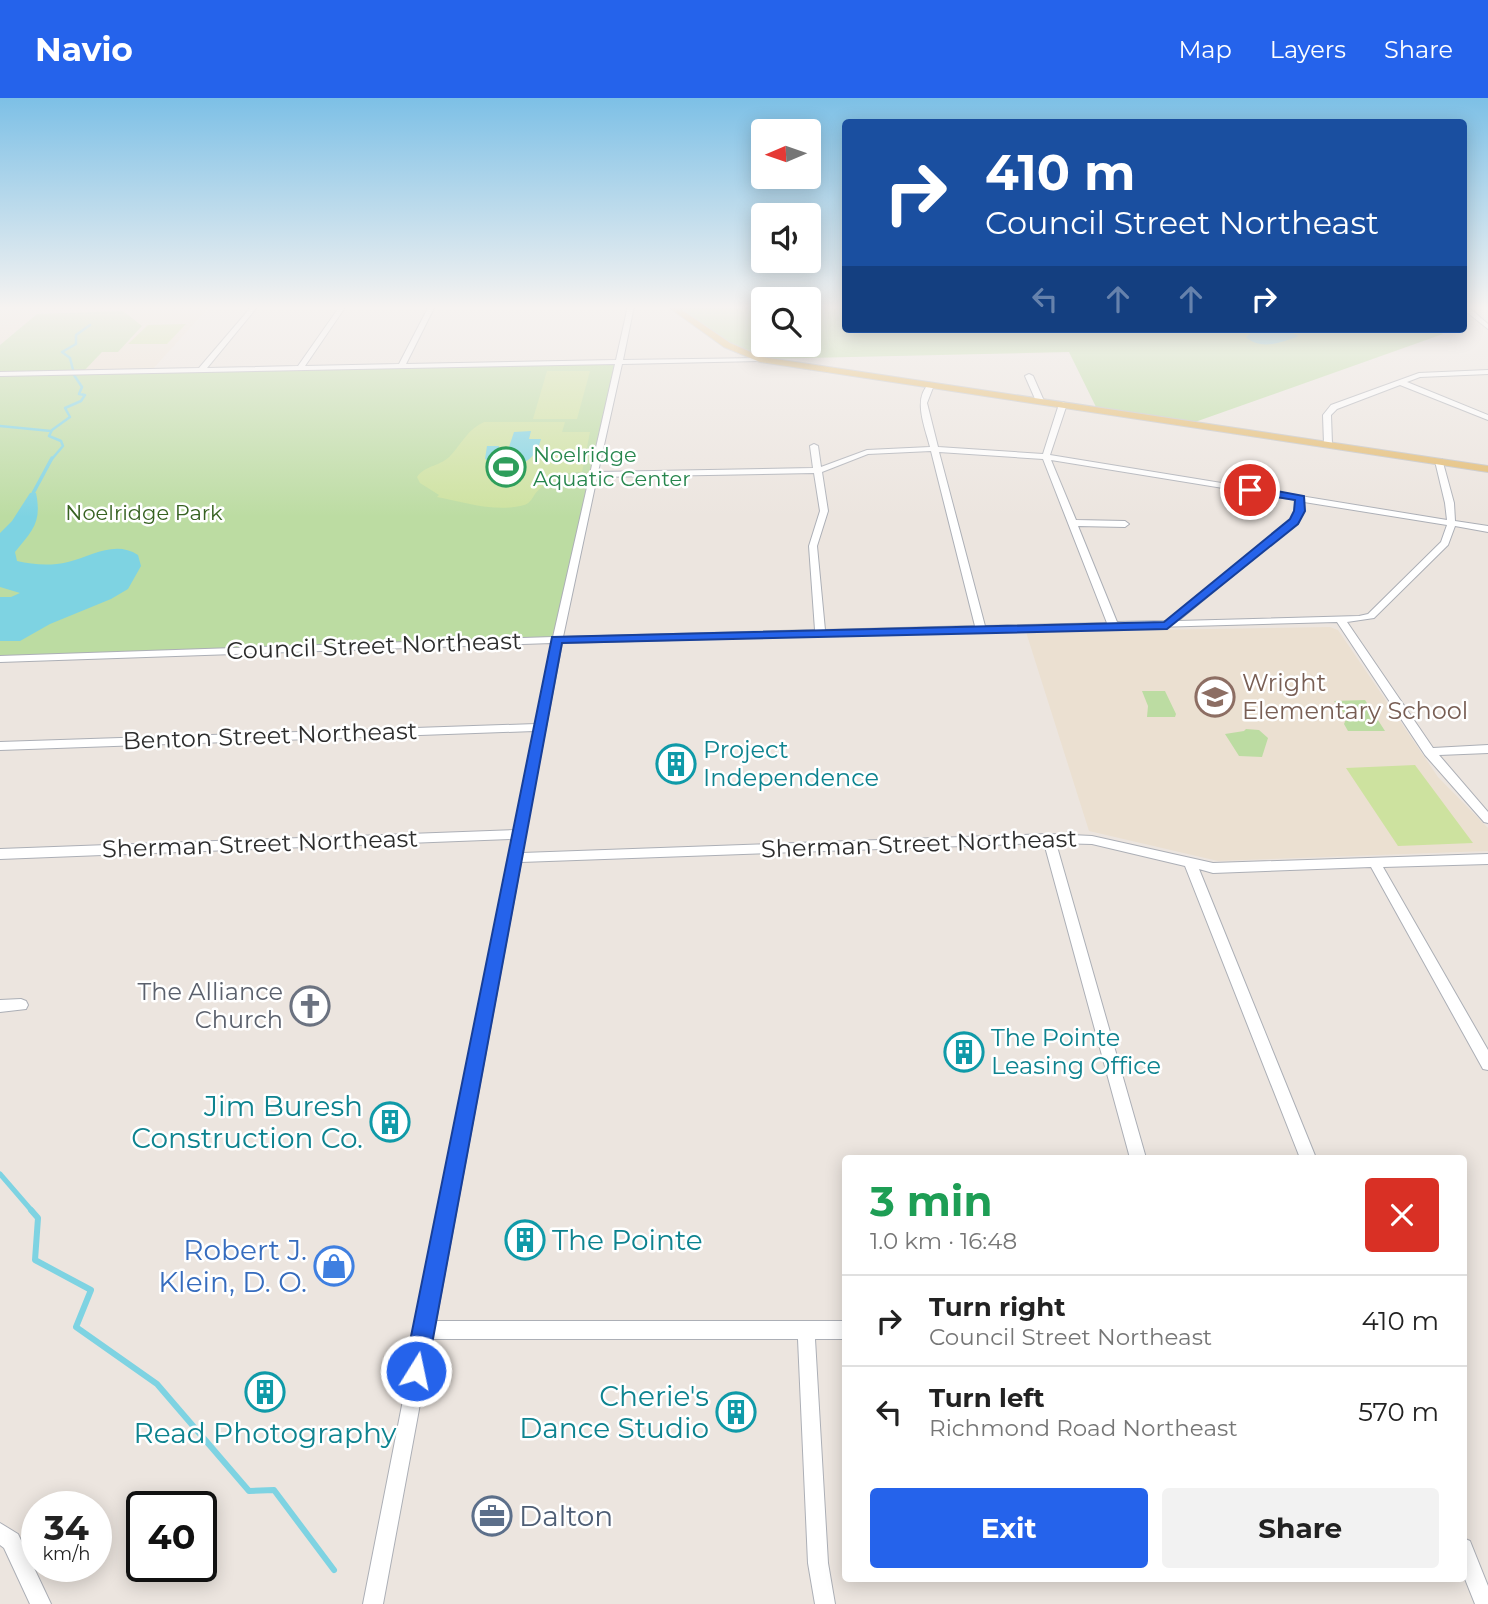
<!DOCTYPE html>
<html lang="en">
<head>
<meta charset="utf-8">
<style>
	:root { --surface:#fff; --page:#f2f2f2; --text:#222; --muted:#767676; --line:#e0e0e0; --accent:#2563eb }
	body { margin:0; font-family:Montserrat,sans-serif; background:var(--page); color:var(--text); height:100vh; display:flex; flex-direction:column; font-size:26px; white-space:nowrap }
	* { box-sizing:border-box; margin:0 }
	p { font-size:23px; color:var(--muted) }
	.icon { flex:none; width:38px; height:38px; fill:none; stroke:currentColor; stroke-width:2; stroke-linecap:round; stroke-linejoin:round }
	.map { position:relative; flex:1; overflow:hidden }
	.side { position:absolute; left:842px; top:1057px; width:625px; height:427px; display:flex; flex-direction:column; background:var(--surface); border-radius:7px; box-shadow:0 4px 18px #0003 }
	.side>* { flex:none }
	.guide { position:absolute; left:842px; top:21px; width:625px; height:214px; border-radius:7px; box-shadow:0 4px 18px #0003; background:#1a4fa0; color:#fff; overflow:hidden }
	.needle { width:46px; rotate:268deg }
	.fabs { position:absolute; left:751px; top:21px; display:grid; gap:14px }
	.fabs a { display:grid; place-items:center; width:70px; height:70px; border-radius:7px; background:var(--surface); box-shadow:0 4px 18px #0003; font-size:35px }
	.speed { position:absolute; left:21px; top:1393px; display:flex; gap:14px; font-size:35px; font-weight:700; text-align:center }
	.speed>* { display:grid; place-content:center; width:91px; height:91px; border-radius:50%; background:var(--surface); box-shadow:0 4px 18px #0003; line-height:1 }
	.speed small { font-size:18px; font-weight:400 }
	.speed .limit { border:4px solid #111; border-radius:10px; background:#fff; color:#111 }
	.pin { position:absolute; display:grid; place-items:center; width:60px; height:60px; color:#fff; margin:-30px; border:4px solid #fff; border-radius:50%; box-shadow:0 2px 7px #0007 }
	.me { position:absolute; width:77px; margin:-38px; rotate:10deg; stroke-linejoin:round; filter:drop-shadow(0 0 5px #0008) }
	.turn { display:flex; align-items:center; gap:24px; height:147px; padding:0 28px; font-size:32px }
	.turn .icon { width:91px; height:91px; stroke-width:2.5 }
	.turn b { display:block; font-size:49px; line-height:60px }
	.lanes { display:flex; align-items:center; height:66px; padding:0 28px; background:#0003; justify-content:center; gap:35px; direction:ltr }
	.lanes .off { opacity:.35 }
	.round { display:grid; place-items:center; flex:none; width:74px; height:74px; border-radius:7px; background:var(--page) }
	.overview { display:flex; align-items:center; justify-content:space-between; height:119px; padding:0 28px }
	h1 { font-size:42px; font-weight:700; line-height:52px; color:#1e9e55 }
	.primary-button { display:flex; gap:14px; margin-top:auto; padding:14px 28px }
	.primary-button a { flex:1; height:80px; border-radius:7px; background:var(--accent); color:#fff; font-size:28px; font-weight:700; line-height:80px; text-align:center }
	.primary-button a+a { background:var(--page); color:var(--text) }
	ul { padding:0; list-style:none }
	li { display:flex; align-items:center; gap:21px; height:91px; padding:0 28px; border-top:2px solid var(--line) }
	li div { flex:1 }
	li b { display:block; font-size:26px }
	li em { font-style:normal }
	header { display:flex; align-items:center; gap:42px; box-sizing:border-box; height:98px; padding:0 35px; background:var(--accent); color:#fff }
	header strong { font-size:33px }
	nav { display:flex; gap:38px; margin-inline-start:auto; font-size:24px }
	.map>svg:first-child { display:block }
	.education { fill:#ebe0d1 }
	.green { fill:#bcdca2 }
	.pitch { fill:#cde29f }
	.water { fill:#7ed3e2 }
	.lines { fill:none; stroke-linecap:round; stroke-linejoin:round }
	.stream-far3 { stroke:#7ed3e2; stroke-width:2.5 }
	.stream-far2 { stroke:#7ed3e2; stroke-width:3.5 }
	.stream-far1 { stroke:#7ed3e2; stroke-width:5 }
	.stream { stroke:#7ed3e2; stroke-width:6 }
	.minor-casing { stroke:#acafb6; stroke-width:2 }
	.major-casing { stroke:#c4c4c4; stroke-width:2 }
	.minor { fill:#fff; fill-rule:evenodd }
	.major { fill:#e3ba6e; fill-rule:evenodd }
	.route { fill:#2563eb; stroke:#184099; stroke-width:2 }
	.labels { text-anchor:middle; stroke-width:5; stroke-linejoin:round; paint-order:stroke }
	.far-leisure-label { font-size:21px; fill:#27864d; stroke:#fff; text-anchor:start }
	.far-park-label { font-size:21px; fill:#376222; stroke:#fff }
	.street-label { font-size:24px; fill:#2c2c2c; stroke:#fff }
	.education-label { font-size:24px; fill:#785e54; stroke:#fff; text-anchor:start }
	.culture-label { font-size:24px; fill:#0d838f; stroke:#fff; text-anchor:start }
	.worship-label { font-size:24px; fill:#5b616d; stroke:#fff; text-anchor:end }
	.near-culture-label { font-size:28px; fill:#0d838f; stroke:#fff; text-anchor:end }
	.near-shop-label { font-size:28px; fill:#366cbe; stroke:#fff; text-anchor:end }
	.near-service-label { font-size:28px; fill:#4e5e75; stroke:#fff; text-anchor:start }
</style>
</head>
<body>
<header>
<strong>Navio</strong>
<nav><a>Map</a><a>Layers</a><a>Share</a></nav>
</header>
<div class="map">
<svg width="1488" height="1506" viewBox="0 0 1488 1506">
	<rect width="100%" height="100%" fill="#ece5df"/>
	<path class="education" d="M 0,208 L 210,208 L 151,273 L 83,274 L 102,254 L 123,213 L 37,216 L 0,247 Z
		M 1330,529 L 1338,532 L 1438,679 L 1488,730 L 1488,753 L 1218,763 L 1089,733 L 1026,534 Z"/>
	<path class="green" d="M 671,208 L 763,208 L 763,247 L 808,247 L 809,208 L 845,208 L 845,231 L 1437,231 L 1443,236 L 1195,324 L 1097,311 L 1069,254 L 760,261 L 727,247 Z
		M 123,213 L 142,228 L 118,254 L 102,254 L 84,273 L 619,264 L 557,542 L 0,561 L 0,247 L 37,216 Z
		M 1142,593 L 1165,593 L 1176,616 L 1175,619 L 1147,619 L 1148,608 Z
		M 1365,602 L 1385,633 L 1348,633 L 1344,626 L 1347,619 L 1334,603 Z
		M 1246,631 L 1259,632 L 1268,640 L 1262,659 L 1239,658 L 1225,636 L 1244,633 Z"/>
	<path class="pitch" d="M 186,226 L 167,246 L 128,246 L 148,227 Z
		M 547,273 L 590,273 L 577,321 L 533,321 Z
		M 484,324 L 565,324 L 562,334 L 590,334 L 582,374 C 561,374 549,380 535,396 C 532,401 529,406 524,407 C 497,415 463,404 437,399 L 439,397 L 420,385 L 417,379 C 425,367 442,368 451,357 C 462,345 468,331 484,324 Z
		M 1415,667 L 1473,745 L 1398,748 L 1346,670 Z"/>
	<path class="water" d="M 1253,233 L 1287,233 L 1299,238 C 1282,244 1261,253 1246,239 Z
		M 531,333 L 529,341 L 541,341 C 534,369 509,374 485,361 L 487,348 L 499,348 L 498,354 L 517,354 L 508,352 L 514,334 Z
		M 30,395 L 36,395 C 42,424 33,432 15,454 L 17,463 C 34,467 51,468 68,464 C 92,458 115,442 138,457 L 141,468 L 128,491 L 111,501 L 50,526 L 20,543 L 0,543 L 0,499 L 11,499 L 20,495 L 0,489 L 0,435 L 12,423 Z"/>
	<g class="lines">
		<path class="stream-far3" d="M 73,272 L 70,260 L 62,254 L 76,246 L 76,237 L 90,227
			M 0,328 L 51,333
			M 51,362 L 63,348 L 61,343 L 49,338 L 52,332 L 70,319 L 65,310 L 81,303 L 85,297 L 79,296 L 82,289 L 74,277"/>
		<path class="stream-far2" d="M 31,399 L 52,360"/>
		<path class="stream-far1" d="M 0,1076 L 32,1113"/>
		<path class="stream" d="M 31,1112 L 38,1120 L 35,1162 L 91,1192 L 76,1229 L 157,1286 L 249,1393 L 274,1392 L 334,1472"/>
		<g class="minor-casing">
			<path id="minor" d="M 252,208 L 258,208 L 207,270 L 298,268 L 340,208 L 346,208 L 305,268 L 399,266 L 429,208 L 435,208 L 406,266 L 616,262 L 628,208 L 634,208 L 623,262 L 762,260 L 762,262 L 760,263 L 622,266 L 598,374 L 813,370 L 810,348 L 814,346 L 818,348 L 821,369 L 867,352 L 930,349 C 925,329 912,300 930,285 L 934,287 L 927,305 L 938,349 L 1043,356 L 1059,306 L 1063,304 L 1067,306 L 1050,357 L 1447,422 L 1445,405 L 1435,363 L 1442,361 L 1454,405 L 1455,423 L 1488,428 L 1488,434 L 1455,428 L 1448,447 L 1374,520 L 1347,524 L 1433,650 L 1488,647 L 1488,655 L 1439,657 L 1488,714 L 1488,725 L 1484,724 L 1425,657 L 1337,524 L 1118,530 L 1114,532 L 1110,530 L 562,545 L 522,755 L 1049,736 L 1092,738 L 1213,765 L 1488,756 L 1488,766 L 1383,769 L 1488,952 L 1488,972 L 1483,971 L 1371,769 L 1213,775 L 1199,771 L 1316,1060 L 1300,1060 L 1185,768 L 1092,746 L 1056,745 L 1146,1060 L 1130,1060 L 1044,745 L 521,764 L 436,1223 L 845,1223 L 845,1241 L 815,1241 L 828,1465 L 835,1506 L 815,1506 L 808,1465 L 798,1241 L 432,1241 L 383,1506 L 363,1506 L 416,1236 L 414,1232 L 418,1225 L 513,741 L 0,761 L 0,751 L 515,732 L 534,633 L 0,652 L 0,644 L 536,626 L 552,545 L 0,564 L 0,558 L 553,539 L 615,266 L 0,278 L 0,274 L 199,270 ZM 931,353 L 975,528 L 825,532 L 817,448 L 828,413 L 822,374 L 868,356 ZM 939,354 L 1043,361 L 1107,525 L 985,528 ZM 1051,362 L 1296,402 L 1296,413 L 1291,421 L 1166,523 L 1117,524 L 1078,428 L 1125,429 L 1129,426 L 1125,423 L 1076,422 ZM 814,375 L 820,413 L 809,448 L 815,532 L 563,539 L 597,379 ZM 1304,404 L 1447,427 L 1441,444 L 1368,516 L 1359,518 L 1178,523 L 1297,425 L 1304,413 Z
				M 1463,208 L 1467,208 L 1488,226 L 1488,231 L 1463,211 Z
				M 1488,272 L 1488,276 L 1420,279 L 1407,284 L 1488,317 L 1488,322 L 1400,287 L 1337,311 L 1331,317 L 1332,346 L 1328,348 L 1324,346 L 1323,317 L 1331,307 L 1419,275 Z
				M 1029,276 L 1033,278 L 1044,303 L 1043,305 L 1036,303 L 1025,278 Z
				M 21,901 L 26,903 L 28,907 L 26,911 L 0,914 L 0,902 Z
				M 0,1425 L 18,1436 L 51,1506 L 30,1506 L 4,1450 L 0,1447 Z
				M 1463,1440 L 1470,1443 L 1488,1488 L 1488,1506 L 1475,1506 L 1463,1476 Z"/>
		</g>
		<g class="major-casing">
			<path id="major" d="M 667,208 L 676,208 L 730,245 L 762,259 L 1488,368 L 1488,374 L 760,264 L 724,249 Z"/>
		</g>
		<use href="#minor" class="minor"/>
		<use href="#major" class="major"/>
	</g>
	<linearGradient id="sky" x2="0" y2="1"><stop stop-color="#7dc0e6"/><stop offset="0.5" stop-color="#f6f3f1"/><stop offset="1" stop-color="#f6f3f1" stop-opacity="0"/></linearGradient>
	<rect width="1488" height="419" fill="url(#sky)"/>
	<path class="route" d="M 1250,388 L 1304,398 L 1305,413 L 1298,426 L 1167,531 L 562,545 L 427,1273 L 424,1281 L 416,1285 L 408,1281 L 404,1273 L 552,539 L 1164,524 L 1290,421 L 1294,413 L 1295,402 L 1246,394 L 1244,392 Z"/>
	<defs>
		<g id="stadium-ring" transform="scale(2.0125)"><circle r="9.5" fill="#fff" stroke="#2e9e5b" stroke-width="1.5"/><path d="M0-5a6.5 5 0 1 0 0 10a6.5 5 0 1 0 0-10ZM-3.5-1.8h7v3.6h-7Z" fill="#2e9e5b"/></g>
		<g id="school-ring" transform="scale(2.0125)"><circle r="9.5" fill="#fff" stroke="#8d6e63" stroke-width="1.5"/><path d="M0-5L7-2L0 1L-7-2ZM-4 1L0 2.5L4 1V4Q0 6-4 4Z" fill="#8d6e63"/></g>
		<g id="building-ring" transform="scale(2.0125)"><circle r="9.5" fill="#fff" stroke="#0f9aa8" stroke-width="1.5"/><path d="M-4-6H4V6H1V3H-1V6H-4ZM-2.5-4.3h1.7v1.8h-1.7ZM.8-4.3h1.7v1.8H.8ZM-2.5-1h1.7V.8h-1.7ZM.8-1h1.7V.8H.8Z" fill="#0f9aa8"/></g>
		<g id="church-ring" transform="scale(2.0125)"><circle r="9.5" fill="#fff" stroke="#6b7280" stroke-width="1.5"/><path d="M-1.2-6h2.4v3.5h3.3v2.4h-3.3V6h-2.4V-.1h-3.3v-2.4h3.3Z" fill="#6b7280"/></g>
		<g id="shop-ring" transform="scale(2.0125)"><circle r="9.5" fill="#fff" stroke="#3f7fe0" stroke-width="1.5"/><path d="M-5-2.5h2.3a2.7 3.5 0 0 1 5.4 0H5L5.5 6h-11ZM-1.5-2.5h3a1.5 2.3 0 0 0-3 0Z" fill="#3f7fe0"/></g>
		<g id="office-ring" transform="scale(2.0125)"><circle r="9.5" fill="#fff" stroke="#5c6f8a" stroke-width="1.5"/><path d="M-6-3h4V-5.5h4V-3h4V5H-6ZM-1-4.5V-3h2v-1.5ZM-6 0V1H6V0Z" fill="#5c6f8a"/></g>
	</defs>
	<g fill-rule="evenodd">
		<use href="#stadium-ring" x="506" y="369"/>
		<use href="#school-ring" x="1215" y="599"/>
		<use href="#building-ring" x="676" y="666"/>
		<use href="#church-ring" x="310" y="908"/>
		<use href="#building-ring" x="964" y="954"/>
		<use href="#building-ring" x="390" y="1024"/>
		<use href="#building-ring" x="525" y="1142"/>
		<use href="#shop-ring" x="334" y="1168"/>
		<use href="#building-ring" x="265" y="1294"/>
		<use href="#building-ring" x="736" y="1314"/>
		<use href="#office-ring" x="492" y="1418"/>
	</g>
	<g class="labels">
		<g class="far-leisure-label">
			<text x="533" y="364">Noelridge<tspan x="533" dy="24">Aquatic Center</tspan></text>
		</g>
		<g class="far-park-label">
			<text x="144" y="422">Noelridge Park</text>
		</g>
		<g class="street-label">
			<text transform="translate(374 548) rotate(-2)" y="8">Council Street Northeast</text>
			<text transform="translate(270 638) rotate(-2)" y="8">Benton Street Northeast</text>
			<text transform="translate(260 746) rotate(-2)" y="8">Sherman Street Northeast</text>
			<text transform="translate(919 746) rotate(-2)" y="8">Sherman Street Northeast</text>
		</g>
		<g class="education-label">
			<text x="1242" y="593">Wright<tspan x="1242" dy="28">Elementary School</tspan></text>
		</g>
		<g class="culture-label">
			<text x="703" y="660">Project<tspan x="703" dy="28">Independence</tspan></text>
			<text x="991" y="948">The Pointe<tspan x="991" dy="28">Leasing Office</tspan></text>
		</g>
		<g class="worship-label">
			<text x="283" y="902">The Alliance<tspan x="283" dy="28">Church</tspan></text>
		</g>
		<g class="near-culture-label">
			<text x="363" y="1018">Jim Buresh<tspan x="363" dy="32">Construction Co.</tspan></text>
			<text x="552" y="1152" text-anchor="start">The Pointe</text>
			<text x="709" y="1308">Cherie's<tspan x="709" dy="32">Dance Studio</tspan></text>
			<text x="265" y="1345" text-anchor="middle">Read Photography</text>
		</g>
		<g class="near-shop-label">
			<text x="307" y="1162">Robert J.<tspan x="307" dy="32">Klein, D. O.</tspan></text>
		</g>
		<g class="near-service-label">
			<text x="519" y="1428">Dalton</text>
		</g>
	</g>
</svg>
<div class="fabs">
<a><svg class="needle" viewBox="-14 -14 28 28"><path d="M0-13l5 13h-10z" fill="#e53935"/><path d="M0 13l5-13h-10z" fill="#767676"/></svg></a>
<a><svg class="icon" aria-label="sound" viewBox="0 0 24 24"><path d="M4 9h4l5-4v14l-5-4H4zM17 9q2 3 0 6"/></svg></a>
<a><svg class="icon" aria-label="search" viewBox="0 0 24 24"><circle cx="10" cy="10" r="6"/><path d="M15 15l6 6"/></svg></a>
</div>
<div class="speed"><div>34<small>km/h</small></div><div class="limit">40</div></div>
<div class="pin" style="left:1250px;top:392px;background:#d93025"><svg class="icon" aria-label="arrive" viewBox="0 0 24 24"><path d="M6 21V4h12l-3 4 3 4H6"/></svg></div>
<svg class="me" style="left:416px;top:1273px" viewBox="-20 -20 40 40"><circle r="17" fill="#2563eb" stroke="#fff" stroke-width="3"/><path d="M0-11L8 9 0 5-8 9z" fill="#fff"/></svg>
<div class="guide">
<div class="turn"><svg class="icon" aria-label="right" viewBox="0 0 24 24"><path d="M7 20v-9h11M14 6l5 5-5 5"/></svg><div><b>410 m</b>Council Street Northeast</div></div>
<div class="lanes"><svg class="icon off" aria-label="left" viewBox="0 0 24 24"><path d="M17 20v-9H6M10 6l-5 5 5 5"/></svg><svg class="icon off" aria-label="ahead" viewBox="0 0 24 24"><path d="M12 20V5M6 11l6-6 6 6"/></svg><svg class="icon off" aria-label="ahead" viewBox="0 0 24 24"><path d="M12 20V5M6 11l6-6 6 6"/></svg><svg class="icon" aria-label="right" viewBox="0 0 24 24"><path d="M7 20v-9h11M14 6l5 5-5 5"/></svg></div>
</div>
<section class="side">
<div class="overview"><div><h1>3 min</h1><p>1.0 km · 16:48</p></div><a class="round" style="background:#d93025;color:#fff"><svg class="icon" aria-label="close" viewBox="0 0 24 24"><path d="M6 6l12 12M18 6L6 18"/></svg></a></div>
<ul>
<li><svg class="icon" aria-label="right" viewBox="0 0 24 24"><path d="M7 20v-9h11M14 6l5 5-5 5"/></svg><div><b>Turn right</b><p>Council Street Northeast</p></div><em>410 m</em></li>
<li><svg class="icon" aria-label="left" viewBox="0 0 24 24"><path d="M17 20v-9H6M10 6l-5 5 5 5"/></svg><div><b>Turn left</b><p>Richmond Road Northeast</p></div><em>570 m</em></li>
</ul>
<div class="primary-button"><a>Exit</a><a>Share</a></div>
</section>
</div>
</body>
</html>
